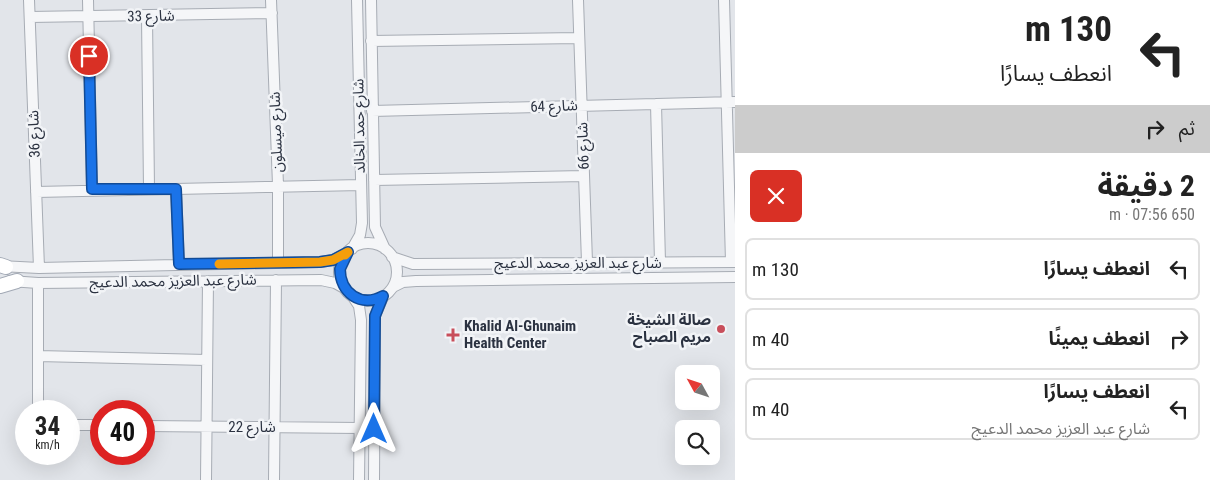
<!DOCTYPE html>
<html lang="ar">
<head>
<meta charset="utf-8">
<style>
	:root { --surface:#fff; --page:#f2f2f2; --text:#222; --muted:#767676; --line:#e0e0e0 }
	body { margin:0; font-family:"Roboto Condensed","Noto Sans Arabic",sans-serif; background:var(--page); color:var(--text); direction:rtl; height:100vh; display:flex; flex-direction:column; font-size:19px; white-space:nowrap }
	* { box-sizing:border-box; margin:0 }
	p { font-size:16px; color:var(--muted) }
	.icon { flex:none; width:28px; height:28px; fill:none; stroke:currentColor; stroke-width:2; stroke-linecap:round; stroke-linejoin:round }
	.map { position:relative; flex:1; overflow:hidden; direction:ltr }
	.sheet { display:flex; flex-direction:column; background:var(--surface); width:475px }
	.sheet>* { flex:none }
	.top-card { background:#fff; color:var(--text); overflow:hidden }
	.needle { width:32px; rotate:310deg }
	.tools { position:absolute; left:675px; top:365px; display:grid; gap:10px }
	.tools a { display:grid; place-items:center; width:45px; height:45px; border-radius:8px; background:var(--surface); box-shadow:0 5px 20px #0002; font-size:25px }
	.speed { position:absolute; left:15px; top:400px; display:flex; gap:10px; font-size:25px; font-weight:700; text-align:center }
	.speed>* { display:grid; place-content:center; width:65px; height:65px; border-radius:50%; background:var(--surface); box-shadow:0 5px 20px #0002; line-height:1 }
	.speed small { font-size:12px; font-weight:400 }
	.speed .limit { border:8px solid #d22; background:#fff; color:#111 }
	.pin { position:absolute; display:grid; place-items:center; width:42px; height:42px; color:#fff; margin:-21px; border:2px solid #fff; border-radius:50%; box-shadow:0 1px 5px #0007 }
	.me { position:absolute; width:55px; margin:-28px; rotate:0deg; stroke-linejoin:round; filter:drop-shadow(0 0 4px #0008) }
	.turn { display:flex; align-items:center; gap:18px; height:105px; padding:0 15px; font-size:22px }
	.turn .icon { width:65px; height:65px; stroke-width:2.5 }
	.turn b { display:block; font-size:35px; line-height:42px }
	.then { display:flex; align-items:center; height:48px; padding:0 15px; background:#0003; gap:10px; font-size:19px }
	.round { display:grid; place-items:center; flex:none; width:52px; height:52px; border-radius:8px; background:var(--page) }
	.summary { display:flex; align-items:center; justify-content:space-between; height:85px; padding:0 15px }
	h1 { font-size:30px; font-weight:700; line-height:38px }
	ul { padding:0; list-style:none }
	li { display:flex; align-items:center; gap:15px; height:62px; margin:0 10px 8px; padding:0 5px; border:2px solid var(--line); border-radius:8px }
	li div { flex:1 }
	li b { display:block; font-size:19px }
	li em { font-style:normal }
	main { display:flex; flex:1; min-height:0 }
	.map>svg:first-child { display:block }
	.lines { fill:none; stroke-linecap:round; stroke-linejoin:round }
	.minor-casing { stroke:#a7acb4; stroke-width:12 }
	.major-casing { stroke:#a2a9b5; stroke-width:16 }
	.minor { stroke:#f5f6f8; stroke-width:10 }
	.major { stroke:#fff; stroke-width:14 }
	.route-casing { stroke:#114b97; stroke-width:12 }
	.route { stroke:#1a73e8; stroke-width:9 }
	.slow { stroke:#f59e0b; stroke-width:9 }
	.poi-dot { fill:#c84e5b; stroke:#f2f4f7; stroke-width:2 }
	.labels { text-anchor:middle; stroke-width:5; stroke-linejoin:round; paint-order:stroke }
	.street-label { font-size:15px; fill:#2b3241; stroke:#f2f4f7 }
	.poi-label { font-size:15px; font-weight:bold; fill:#2b3241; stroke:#f2f4f7; text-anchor:end }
</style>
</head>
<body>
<main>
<section class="sheet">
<div class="top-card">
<div class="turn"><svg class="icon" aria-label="left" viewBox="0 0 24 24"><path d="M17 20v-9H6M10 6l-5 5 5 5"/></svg><div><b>130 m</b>انعطف يسارًا</div></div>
<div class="then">ثم<svg class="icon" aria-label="right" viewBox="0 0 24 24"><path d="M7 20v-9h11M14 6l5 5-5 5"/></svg></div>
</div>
<div class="summary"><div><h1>2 دقيقة</h1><p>650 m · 07:56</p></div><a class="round" style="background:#d93025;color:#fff"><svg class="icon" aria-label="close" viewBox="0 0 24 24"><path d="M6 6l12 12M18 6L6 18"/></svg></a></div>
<ul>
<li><svg class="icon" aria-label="left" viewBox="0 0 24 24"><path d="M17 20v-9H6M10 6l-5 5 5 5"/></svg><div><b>انعطف يسارًا</b></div><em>130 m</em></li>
<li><svg class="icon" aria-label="right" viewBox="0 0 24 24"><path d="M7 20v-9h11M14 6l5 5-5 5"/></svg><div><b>انعطف يمينًا</b></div><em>40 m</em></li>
<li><svg class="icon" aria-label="left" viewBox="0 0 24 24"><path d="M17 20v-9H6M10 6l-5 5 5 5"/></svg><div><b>انعطف يسارًا</b><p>شارع عبد العزيز محمد الدعيج</p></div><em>40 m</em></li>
</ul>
</section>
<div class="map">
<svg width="735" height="480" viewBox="0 0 735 480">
	<rect width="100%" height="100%" fill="#e2e5ea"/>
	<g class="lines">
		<g class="minor-casing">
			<path id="minor" d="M 29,0 L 39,268
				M 88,0 L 92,189
				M 271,0 L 278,185 L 278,263
				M 371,0 L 375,227 L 385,249
				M 578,0 L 587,262
				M 724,0 L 731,262
				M 30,17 L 272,13
				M 147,17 L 149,189
				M 371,41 L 579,38
				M 656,104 L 660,262
				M 372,111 L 735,102
				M 374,180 L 584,176
				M 176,189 L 179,265
				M 36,192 L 361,185
				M339 272a29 29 0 1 1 58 0a29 29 0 1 1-58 0Z
				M 352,249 L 360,235 L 362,223 L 357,0
				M 392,257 L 413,264 L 735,262
				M 0,266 L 39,268 L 320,262 L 333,260 L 348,252
				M 10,281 L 38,283 L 321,280 L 335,283 L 344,288
				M 38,283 L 38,411
				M 393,287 L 403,282 L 416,281 L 735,277
				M 353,297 L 359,306 L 361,320 L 359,480
				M 38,356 L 207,360
				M 69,425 L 101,425
				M 144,426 L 360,428
				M 206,480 L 208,281
				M 274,480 L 276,280
				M 374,480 L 375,316 L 383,297"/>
		</g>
		<g class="major-casing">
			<path id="major" d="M 0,265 L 6,267
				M 0,286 L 17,281"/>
		</g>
		<use href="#minor" class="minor"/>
		<use href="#major" class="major"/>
	</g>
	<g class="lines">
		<g class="route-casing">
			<path id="route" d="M 89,56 L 92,189 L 176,189 L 179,264 L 320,262 L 333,260 L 348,252 L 340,269 C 340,293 361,308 383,296 L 375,316 L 374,429"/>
		</g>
		<use href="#route" class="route"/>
		<path class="slow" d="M 219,264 L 320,262 L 333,260 L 348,252 L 345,255"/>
	</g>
	<g class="poi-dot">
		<circle cx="721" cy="329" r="5"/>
		<path d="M450.5 327.5h5v5h5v5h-5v5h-5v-5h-5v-5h5z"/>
	</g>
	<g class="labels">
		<g class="street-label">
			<text transform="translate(151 16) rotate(-1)" y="5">شارع 33</text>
			<text transform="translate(554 106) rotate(-2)" y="5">شارع 64</text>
			<text transform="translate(359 126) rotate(-91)" y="5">شارع حمد الخالد</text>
			<text transform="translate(276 132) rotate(-92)" y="5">شارع ميسلون</text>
			<text transform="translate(34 134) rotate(-92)" y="5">شارع 36</text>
			<text transform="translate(583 146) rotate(-92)" y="5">شارع 66</text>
			<text x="578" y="268">شارع عبد العزيز محمد الدعيج</text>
			<text transform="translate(173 281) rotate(-1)" y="5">شارع عبد العزيز محمد الدعيج</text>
			<text x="252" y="432">شارع 22</text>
		</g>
		<g class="poi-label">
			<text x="711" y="325">صالة الشيخة<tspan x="711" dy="17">مريم الصباح</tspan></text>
			<text x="464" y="331" text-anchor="start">Khalid Al-Ghunaim<tspan x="464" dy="17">Health Center</tspan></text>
		</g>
	</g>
</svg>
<div class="tools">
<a><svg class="needle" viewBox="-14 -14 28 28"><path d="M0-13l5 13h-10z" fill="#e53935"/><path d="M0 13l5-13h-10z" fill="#767676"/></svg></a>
<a><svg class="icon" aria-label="search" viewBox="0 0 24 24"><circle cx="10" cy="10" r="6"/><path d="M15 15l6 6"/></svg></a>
</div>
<div class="speed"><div>34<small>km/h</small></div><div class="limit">40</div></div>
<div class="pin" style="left:89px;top:56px;background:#d93025"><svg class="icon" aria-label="arrive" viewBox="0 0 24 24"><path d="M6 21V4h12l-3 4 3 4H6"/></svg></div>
<svg class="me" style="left:374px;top:429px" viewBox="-20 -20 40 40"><path d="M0-17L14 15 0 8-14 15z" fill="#1a73e8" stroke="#fff" stroke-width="4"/></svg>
</div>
</main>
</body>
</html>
